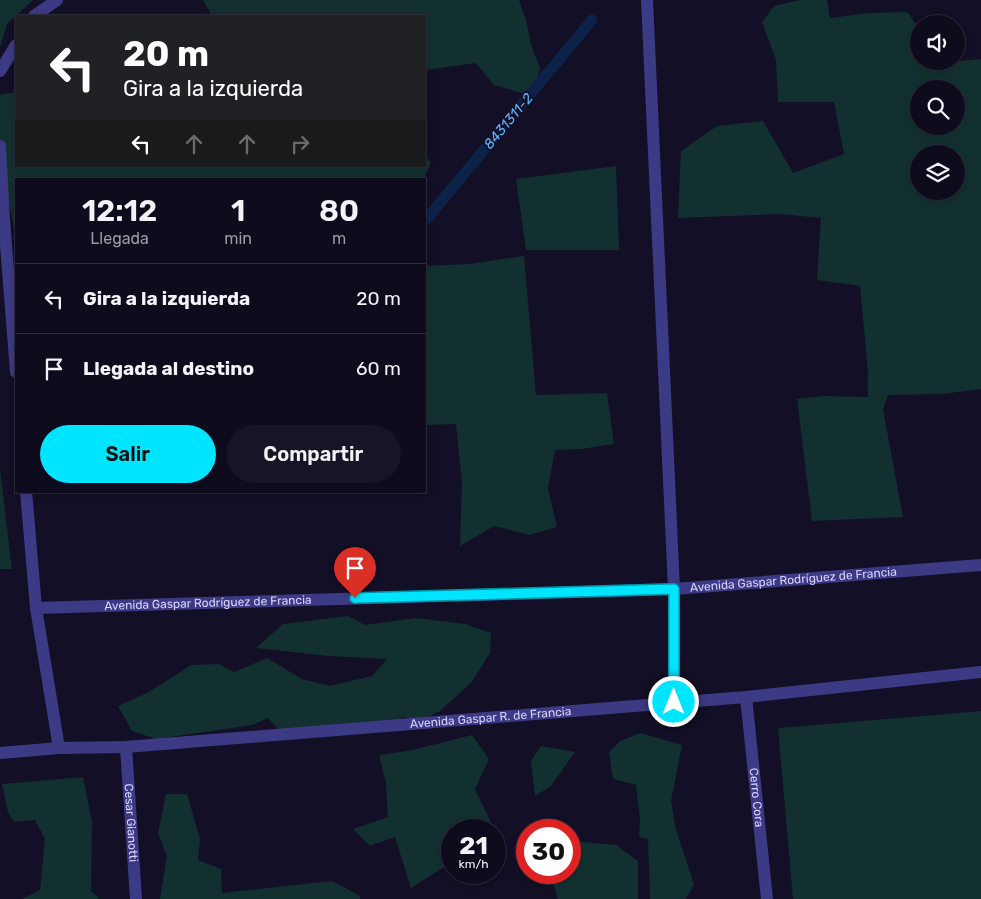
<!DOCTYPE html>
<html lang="es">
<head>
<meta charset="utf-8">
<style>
	:root { --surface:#0e0b1c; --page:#171425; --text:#f1f3f6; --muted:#9b9ba3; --line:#2e2b3b; --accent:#00e5ff }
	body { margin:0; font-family:Rubik,sans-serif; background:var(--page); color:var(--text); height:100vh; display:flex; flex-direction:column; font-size:19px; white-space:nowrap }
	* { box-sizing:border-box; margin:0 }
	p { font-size:16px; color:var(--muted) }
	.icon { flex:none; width:28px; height:28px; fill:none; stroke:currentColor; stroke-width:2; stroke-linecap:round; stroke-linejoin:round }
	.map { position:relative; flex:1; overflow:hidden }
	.side { position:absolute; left:15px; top:178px; width:411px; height:315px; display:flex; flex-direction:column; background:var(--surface); border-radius:0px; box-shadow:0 2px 8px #0003,0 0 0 1px var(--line) }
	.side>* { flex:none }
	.guide { position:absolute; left:15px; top:15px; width:411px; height:152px; border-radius:0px; box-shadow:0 2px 8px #0003,0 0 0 1px var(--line); background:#202124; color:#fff; overflow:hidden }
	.buttons { position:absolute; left:910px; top:15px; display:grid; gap:10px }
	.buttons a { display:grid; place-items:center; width:55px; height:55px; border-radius:50%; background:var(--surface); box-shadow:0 2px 8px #0003,0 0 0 1px var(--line); font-size:25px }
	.speed { position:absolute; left:441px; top:819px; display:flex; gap:10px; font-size:25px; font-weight:700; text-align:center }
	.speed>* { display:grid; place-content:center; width:65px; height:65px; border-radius:50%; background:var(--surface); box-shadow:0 2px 8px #0003,0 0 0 1px var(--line); line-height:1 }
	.speed small { font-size:12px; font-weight:400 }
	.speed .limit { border:8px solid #d22; background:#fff; color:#111 }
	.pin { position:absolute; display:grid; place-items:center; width:42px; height:42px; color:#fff; margin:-51px -21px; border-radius:50% 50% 50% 0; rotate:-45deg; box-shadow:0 0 5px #0007 }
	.pin .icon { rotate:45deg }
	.me { position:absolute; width:55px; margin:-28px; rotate:0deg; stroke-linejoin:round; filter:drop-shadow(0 0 4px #0008) }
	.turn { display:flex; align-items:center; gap:18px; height:105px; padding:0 25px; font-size:22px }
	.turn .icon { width:65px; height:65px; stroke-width:2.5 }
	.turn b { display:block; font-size:35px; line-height:42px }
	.lanes { display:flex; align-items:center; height:48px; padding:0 25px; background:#0003; justify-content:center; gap:25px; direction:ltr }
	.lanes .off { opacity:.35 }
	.eta { display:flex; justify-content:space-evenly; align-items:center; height:85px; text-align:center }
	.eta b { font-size:30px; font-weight:600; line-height:35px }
	.cta { display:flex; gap:10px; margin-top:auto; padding:10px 25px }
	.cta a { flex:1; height:58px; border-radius:30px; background:var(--accent); color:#111; font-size:20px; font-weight:600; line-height:58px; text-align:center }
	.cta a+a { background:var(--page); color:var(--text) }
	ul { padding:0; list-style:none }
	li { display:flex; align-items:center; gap:15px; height:70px; padding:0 25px; border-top:1px solid var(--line) }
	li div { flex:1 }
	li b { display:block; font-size:19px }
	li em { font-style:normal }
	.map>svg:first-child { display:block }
	.green { fill:#12302f; fill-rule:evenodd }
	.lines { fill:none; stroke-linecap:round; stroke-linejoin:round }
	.stream { stroke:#0c2248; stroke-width:11 }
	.minor { stroke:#3d3a85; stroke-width:12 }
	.route-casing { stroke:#0095a6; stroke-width:12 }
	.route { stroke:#00e5ff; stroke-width:9 }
	.labels { text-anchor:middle; stroke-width:4; stroke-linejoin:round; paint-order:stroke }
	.street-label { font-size:12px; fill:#d9d4ff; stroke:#130f26 }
	.water-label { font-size:14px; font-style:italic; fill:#62b6ff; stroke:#130f26 }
</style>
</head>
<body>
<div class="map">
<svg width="981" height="899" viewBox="0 0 981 899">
	<rect width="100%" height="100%" fill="#130f26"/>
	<path class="green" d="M 0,0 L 33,0 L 7,24 L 0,47 Z
		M 203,0 L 519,0 L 526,20 L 531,45 L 540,68 L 532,96 L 494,85 L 476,63 L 425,70 L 425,16 L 212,16 Z
		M 800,0 L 827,0 L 830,18 L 869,13 L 907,12 L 916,24 L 919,25 L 919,61 L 956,61 L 956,42 L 959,61 L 981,59 L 981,389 L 942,394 L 888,395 L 883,409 L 903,517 L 812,521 L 797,399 L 823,396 L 868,397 L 868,372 L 860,286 L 817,280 L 821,218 L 780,214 L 678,218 L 681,151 L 717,126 L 763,121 L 793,173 L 844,154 L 834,102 L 778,102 L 776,60 L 762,22 L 774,6 ZM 919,89 L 956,89 L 956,126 L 919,126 ZM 919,154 L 956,154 L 956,191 L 919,191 Z
		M 16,92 L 16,166 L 425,166 L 425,156 L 431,162 L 424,179 L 16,179 L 16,237 L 0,161 L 0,95 Z
		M 616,166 L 619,250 L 526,250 L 516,179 Z
		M 524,256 L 536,395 L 607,393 L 614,444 L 581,449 L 555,450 L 548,488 L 557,527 L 529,535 L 494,526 L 460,546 L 462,482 L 456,424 L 425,425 L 425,266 L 469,264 Z
		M 0,470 L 12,569 L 0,569 Z
		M 348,616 L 365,625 L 416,618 L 465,624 L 491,633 L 490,653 L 471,683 L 440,711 L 419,721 L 403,717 L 378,732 L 283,735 L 268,718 L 253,725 L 156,739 L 132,731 L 118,706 L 149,692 L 191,665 L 219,664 L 234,672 L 267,658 L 302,679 L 330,686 L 372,676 L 387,659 L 328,656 L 256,648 L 283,624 Z
		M 981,711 L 981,899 L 793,899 L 778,728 Z
		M 640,733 L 682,745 L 671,801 L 676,830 L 694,884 L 686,899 L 650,899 L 648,839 L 639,837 L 640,818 L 636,785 L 613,779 L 609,752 L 620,741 Z
		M 472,735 L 489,759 L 475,789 L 493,827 L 490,830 L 452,830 L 452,862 L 411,888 L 395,837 L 370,846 L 353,829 L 388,817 L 386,783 L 379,755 L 413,750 Z
		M 541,746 L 575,752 L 551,786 L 535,796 L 531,761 Z
		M 83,777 L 92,822 L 91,891 L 100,899 L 22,899 L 40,890 L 45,839 L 35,820 L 14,822 L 8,812 L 2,784 Z
		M 166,794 L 187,794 L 200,839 L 198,860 L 221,869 L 222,893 L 332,881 L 360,896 L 360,899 L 160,899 L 167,856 L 158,833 Z
		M 574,841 L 616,845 L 638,861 L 638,899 L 558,899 L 550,873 L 570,872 L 570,844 Z"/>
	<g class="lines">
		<path class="stream" d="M 425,221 L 592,20"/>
		<g class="minor">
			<path d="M 647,0 L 674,589 L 674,702"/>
			<path d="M 34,16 L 57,0"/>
			<path d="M 0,71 L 16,45"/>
			<path d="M 0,146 L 4,219 L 16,372"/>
			<path d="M 26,491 L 36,608 L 59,748"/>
			<path id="s1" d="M 36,608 L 674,589 L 981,565"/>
			<path id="s2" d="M 746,697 L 767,899"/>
			<path id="s3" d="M 126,747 L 136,899"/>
			<path id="s4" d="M 0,753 L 59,748 L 126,747 L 746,697 L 981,672"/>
		</g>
	</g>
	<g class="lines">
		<g class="route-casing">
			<path id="route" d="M 355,598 L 674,589 L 674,702"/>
		</g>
		<use href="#route" class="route"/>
	</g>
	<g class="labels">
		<g class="street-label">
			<text dy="4" stroke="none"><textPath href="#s1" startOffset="758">Avenida Gaspar Rodríguez de Francia</textPath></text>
			<text dy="4" stroke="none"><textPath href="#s1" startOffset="172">Avenida Gaspar Rodríguez de Francia</textPath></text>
			<text dy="4" stroke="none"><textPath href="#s4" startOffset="492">Avenida Gaspar R. de Francia</textPath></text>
			<text dy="4" stroke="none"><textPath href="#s2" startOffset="101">Cerro Cora</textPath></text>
			<text dy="4" stroke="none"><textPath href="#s3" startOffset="76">Cesar Gianotti</textPath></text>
		</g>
		<g class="water-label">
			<text transform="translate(508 121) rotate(-50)" y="5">8431311-2</text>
		</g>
	</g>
</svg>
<div class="buttons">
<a><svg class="icon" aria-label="sound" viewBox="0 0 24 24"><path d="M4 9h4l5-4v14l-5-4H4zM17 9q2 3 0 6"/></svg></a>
<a><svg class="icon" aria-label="search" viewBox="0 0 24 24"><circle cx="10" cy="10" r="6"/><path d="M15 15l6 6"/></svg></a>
<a><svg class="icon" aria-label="layers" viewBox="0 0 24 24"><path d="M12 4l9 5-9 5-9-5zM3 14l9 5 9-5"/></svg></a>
</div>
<div class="speed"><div>21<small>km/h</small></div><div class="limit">30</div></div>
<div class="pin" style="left:355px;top:598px;background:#d93025"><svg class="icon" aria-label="arrive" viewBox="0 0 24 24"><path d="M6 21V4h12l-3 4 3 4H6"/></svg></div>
<svg class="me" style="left:674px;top:702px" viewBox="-20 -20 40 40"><circle r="17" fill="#00e5ff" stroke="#fff" stroke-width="3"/><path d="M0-11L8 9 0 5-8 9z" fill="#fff"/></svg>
<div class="guide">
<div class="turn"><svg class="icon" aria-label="left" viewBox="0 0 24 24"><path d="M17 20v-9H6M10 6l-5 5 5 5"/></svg><div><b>20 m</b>Gira a la izquierda</div></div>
<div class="lanes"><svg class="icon" aria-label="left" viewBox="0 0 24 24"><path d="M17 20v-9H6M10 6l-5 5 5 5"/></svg><svg class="icon off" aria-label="ahead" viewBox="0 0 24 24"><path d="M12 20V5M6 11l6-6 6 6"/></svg><svg class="icon off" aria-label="ahead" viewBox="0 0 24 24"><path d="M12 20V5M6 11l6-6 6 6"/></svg><svg class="icon off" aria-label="right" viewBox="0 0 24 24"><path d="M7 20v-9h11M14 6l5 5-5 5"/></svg></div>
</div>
<section class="side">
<div class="eta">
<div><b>12:12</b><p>Llegada</p></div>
<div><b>1</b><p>min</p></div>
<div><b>80</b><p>m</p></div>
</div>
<ul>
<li><svg class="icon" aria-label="left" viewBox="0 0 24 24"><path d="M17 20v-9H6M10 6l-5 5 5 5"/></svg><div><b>Gira a la izquierda</b></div><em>20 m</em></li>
<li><svg class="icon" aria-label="arrive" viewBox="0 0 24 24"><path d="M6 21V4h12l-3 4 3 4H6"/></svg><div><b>Llegada al destino</b></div><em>60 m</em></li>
</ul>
<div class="cta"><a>Salir</a><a>Compartir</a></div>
</section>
</div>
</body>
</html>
